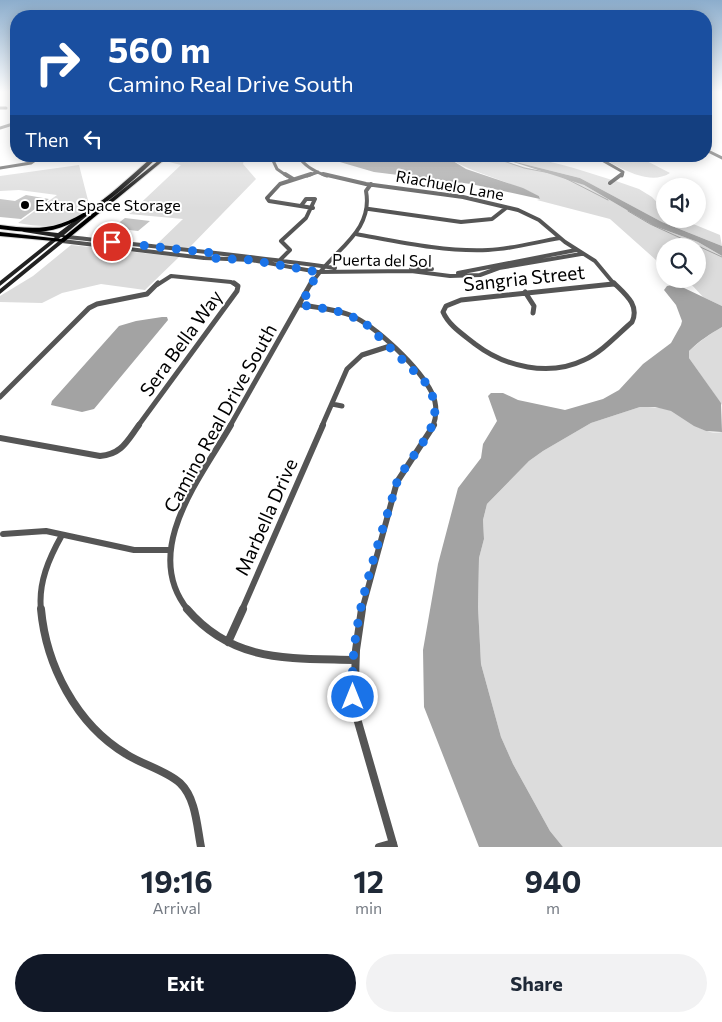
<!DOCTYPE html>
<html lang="en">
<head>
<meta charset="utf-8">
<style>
	:root { --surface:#fff; --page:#f2f2f3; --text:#1f2937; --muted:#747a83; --accent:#111827 }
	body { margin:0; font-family:Commissioner,sans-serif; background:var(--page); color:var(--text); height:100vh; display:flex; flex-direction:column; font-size:19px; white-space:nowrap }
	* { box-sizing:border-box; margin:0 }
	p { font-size:16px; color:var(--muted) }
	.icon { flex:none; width:28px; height:28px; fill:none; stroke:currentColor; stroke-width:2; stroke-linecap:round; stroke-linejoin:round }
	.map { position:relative; height:847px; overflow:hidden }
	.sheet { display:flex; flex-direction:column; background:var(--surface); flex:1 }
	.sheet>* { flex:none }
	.hud { position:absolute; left:10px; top:10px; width:702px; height:152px; border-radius:20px; box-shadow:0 2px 12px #0003; background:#1a4fa0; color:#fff; overflow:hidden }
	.fabs { position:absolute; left:656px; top:178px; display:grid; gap:10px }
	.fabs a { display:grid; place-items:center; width:50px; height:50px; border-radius:50%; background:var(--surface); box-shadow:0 2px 12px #0003; font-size:25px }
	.pin { position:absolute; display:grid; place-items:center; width:42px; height:42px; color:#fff; margin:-21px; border:2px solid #fff; border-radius:50%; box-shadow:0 1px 5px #0007 }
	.me { position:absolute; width:55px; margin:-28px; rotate:0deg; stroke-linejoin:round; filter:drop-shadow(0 0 4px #0008) }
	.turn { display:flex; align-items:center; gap:18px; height:105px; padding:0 15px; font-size:22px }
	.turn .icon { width:65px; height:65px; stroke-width:2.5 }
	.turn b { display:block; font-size:35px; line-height:42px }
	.then { display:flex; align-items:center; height:48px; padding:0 15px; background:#0003; gap:10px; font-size:19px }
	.eta { display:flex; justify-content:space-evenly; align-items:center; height:85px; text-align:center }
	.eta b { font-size:30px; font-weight:700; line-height:35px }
	.action { display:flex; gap:10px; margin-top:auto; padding:10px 15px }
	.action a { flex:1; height:58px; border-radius:30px; background:var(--accent); color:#fff; font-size:20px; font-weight:700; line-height:58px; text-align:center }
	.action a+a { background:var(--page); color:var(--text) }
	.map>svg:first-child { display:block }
	.green { fill:#dcdcdc }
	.water { fill:#a3a3a3 }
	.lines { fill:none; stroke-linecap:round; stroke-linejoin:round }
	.stream { stroke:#a3a3a3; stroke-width:1 }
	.building { fill:#c4c4c4 }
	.primary-casing { stroke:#dbdbdb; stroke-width:2 }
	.minor-far4 { stroke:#555; stroke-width:3 }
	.minor-far3 { stroke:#555; stroke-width:4 }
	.minor-far2 { stroke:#555; stroke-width:5 }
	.minor-far1 { stroke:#555; stroke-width:6 }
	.minor { stroke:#555; stroke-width:8 }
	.secondary { fill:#222; fill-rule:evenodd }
	.primary { fill:#000; fill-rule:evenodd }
	.route { stroke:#1a73e8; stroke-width:9; stroke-dasharray:0 16.2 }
	.poi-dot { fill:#000; stroke:#fff; stroke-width:2 }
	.labels { text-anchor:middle; stroke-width:4; stroke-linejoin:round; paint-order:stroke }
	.far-street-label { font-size:16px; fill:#000; stroke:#fff }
	.far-poi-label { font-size:16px; fill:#000; stroke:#fff; text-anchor:start }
	.street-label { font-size:19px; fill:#000; stroke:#fff }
</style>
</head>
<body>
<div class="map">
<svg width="722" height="847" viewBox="0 0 722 847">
	<rect width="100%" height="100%" fill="#fff"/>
	<path class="green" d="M 171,156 L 245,156 L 243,164 L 256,179 L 187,250 L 155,246 L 183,219 L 129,214 L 181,165 L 165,161 Z
		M 445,156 L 495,156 L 509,163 L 567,178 L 584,185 L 654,226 L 698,242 L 722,256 L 722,306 L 703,297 L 691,284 L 682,279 L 698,279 L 698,246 L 665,246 L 665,274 L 659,272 L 656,260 L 610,219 L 537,200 L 540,199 L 539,196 C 508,180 475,175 445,156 Z
		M 503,156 C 540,156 577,169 612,180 L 607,183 L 610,184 L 616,181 L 639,189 L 652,197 L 665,211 L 665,219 L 681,219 L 720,235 L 722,246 L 662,222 L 580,178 L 512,161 Z
		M 598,156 L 637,156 L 670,173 C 648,187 618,166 598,156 Z
		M 79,165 L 90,208 C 65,229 48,228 18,223 L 57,195 L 19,190 L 0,191 L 0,176 Z
		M 71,245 L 179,257 L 145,290 L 101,284 L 62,293 L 42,303 L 0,302 L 0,296 L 33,276 Z
		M 722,327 L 722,405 L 689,358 L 689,351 C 700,341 710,334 722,327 Z
		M 640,407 C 650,407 662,407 672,411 C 688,418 702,436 722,432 L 722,847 L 563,847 L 550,831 L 513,764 L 501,737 L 481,664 L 478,607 L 479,558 L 484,539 L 483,520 L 487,504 L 529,461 L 543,451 L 591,423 Z"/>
	<path class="water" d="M 332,156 L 445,156 L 466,169 L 523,188 L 539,196 L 540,199 L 471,184 L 374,172 L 333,160 Z
		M 495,156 L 503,156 L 512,161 L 580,178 L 662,222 L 722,246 L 722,256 L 698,242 L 654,226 L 584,185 Z
		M 672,285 L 682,287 L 722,306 L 722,327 C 710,334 699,341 689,351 L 689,358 L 721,403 L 722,432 L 706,431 L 694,426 L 671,411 L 655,407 L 640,407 L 591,423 L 543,451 L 529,461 L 487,504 L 483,520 L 484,539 L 479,558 L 478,607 L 481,664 L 501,737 L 513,764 L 550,831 L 563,847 L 479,847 L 424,707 L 423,650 L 438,564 L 458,488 L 481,458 L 483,444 L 497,421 L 488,396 L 491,393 L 503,393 L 518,400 L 565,410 L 603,399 L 619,390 L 643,364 L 671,343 L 681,325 L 682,321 L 676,305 L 664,290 L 667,286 Z
		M 162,317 L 167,317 L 168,320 L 94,409 L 82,412 L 51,405 L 52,401 L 119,326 L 136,321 Z"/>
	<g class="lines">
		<path class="stream" d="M 489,156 L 524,168 L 550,173
			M 561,176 L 608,200
			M 628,211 L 650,224 L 722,257"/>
	</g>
	<path class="building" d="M 26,195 L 49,199 L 21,219 L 0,217 L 0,199 L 15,201 Z
		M 125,218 L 150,221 L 138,231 L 112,228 Z"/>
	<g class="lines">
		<g class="primary-casing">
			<path id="primary" d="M 154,156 L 159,156 C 131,183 85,226 46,231 C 31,233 15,231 0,229 L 0,225 C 15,227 31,229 46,227 C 87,222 123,181 154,156 Z
				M 164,156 L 169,156 L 64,242 L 0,236 L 0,232 L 61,239 Z"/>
		</g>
		<path class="minor-far4" d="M 0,108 L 6,108
			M 706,108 L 710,105
			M 0,128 L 16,123
			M 706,150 L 722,158
			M 271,156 L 277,169 L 287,176
			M 298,156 C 305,167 315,172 327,176
			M 595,156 L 623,172 L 622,176
			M 0,168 L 31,163 L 41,156
			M 307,176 L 318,172"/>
		<path class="minor-far3" d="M 285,174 L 293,179
			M 311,174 L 280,184 L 267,198 L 269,201 L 313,208
			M 323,174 L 366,184 L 463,197 L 518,210 L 539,220 L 565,242 L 595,261 L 615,285
			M 610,183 L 622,174
			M 369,209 L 461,222 L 492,219 L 506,208
			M 356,234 C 400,242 444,252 488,250 C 513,249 536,242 560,238
			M 68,237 C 157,247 246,255 335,268
			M 62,241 L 204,258 L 251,260 L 318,272 L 411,271 L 450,276 L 480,275 L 499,268 L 581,254
			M 279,261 L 290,250 L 281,241 L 306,218 L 315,199 L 306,199 L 301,206
			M 411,268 L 432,269
			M 458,273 L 576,250
			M 157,285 L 171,276 L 231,282 L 236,285
			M 311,285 C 330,251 374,234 366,191 L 371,184
			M 606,285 L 613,284"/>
		<path class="minor-far2" d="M 613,284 L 461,300 L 446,306 L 443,312 C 449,326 464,335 475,344 C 505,367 549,377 584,360 C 602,352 617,335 632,322 C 640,305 625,294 614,283
			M 525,292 L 534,306 L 533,313
			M 301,305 C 317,307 334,309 350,315 C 376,326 419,367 432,393 C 437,404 437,415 433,426
			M 0,397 L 89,308 L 97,304 L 147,294 L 158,283
			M 332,404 L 342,406
			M 138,426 L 237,291 L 238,286 L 234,283
			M 230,426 L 311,283
			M 322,426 L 347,369 L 362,355 L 390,346"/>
		<path class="minor-far1" d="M 0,438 L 100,456 C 122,454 127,441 139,425
			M 3,534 L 46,531 L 134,550 L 170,550
			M 41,610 C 38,583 49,558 62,535
			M 188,610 C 140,551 201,477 231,425
			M 242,610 L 323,425
			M 362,610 L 397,482 L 434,425"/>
		<path class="minor" d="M 41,609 C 46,665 76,724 126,754 C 141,764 167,771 180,783 C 196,798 197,827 201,847
			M 187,609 C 233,663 289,658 354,660
			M 362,609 L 356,650 L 354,708 L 394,847
			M 228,642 L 243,609
			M 379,847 L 393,843"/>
		<path class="secondary" d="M 86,212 L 89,214 L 88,215 L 64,235 L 66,236 L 65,237 L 61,237 L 0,286 L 0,281 L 55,237 L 24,232 L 22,231 L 22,229 L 58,233 Z
			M 60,240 L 65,241 L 0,294 L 0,289 Z"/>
		<use href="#primary" class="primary"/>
	</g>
	<linearGradient id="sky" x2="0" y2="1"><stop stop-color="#8cadcc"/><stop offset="0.44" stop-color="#fff"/><stop offset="1" stop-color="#fff" stop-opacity="0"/></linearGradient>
	<rect width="722" height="209" fill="url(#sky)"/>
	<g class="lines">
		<path class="route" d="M 112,242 L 213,253 L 210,258 L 251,260 L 318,272 L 301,305 L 334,310 L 363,321 L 426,383 C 452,424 414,447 397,482 C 377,551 348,623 353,697"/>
	</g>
	<circle class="poi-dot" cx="25" cy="205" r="5"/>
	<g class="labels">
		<g class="far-street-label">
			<text transform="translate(450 185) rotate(10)" y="6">Riachuelo Lane</text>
			<text transform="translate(382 260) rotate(1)" y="6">Puerta del Sol</text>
		</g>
		<g class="far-poi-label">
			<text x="35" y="211">Extra Space Storage</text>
		</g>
		<g class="street-label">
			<text transform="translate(524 278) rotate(-6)" y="7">Sangria Street</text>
			<text transform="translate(181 343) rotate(-54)" y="7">Sera Bella Way</text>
			<text transform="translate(220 418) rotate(-61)" y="7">Camino Real Drive South</text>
			<text transform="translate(266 517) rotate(-66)" y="7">Marbella Drive</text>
		</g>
	</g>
</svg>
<div class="fabs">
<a><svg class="icon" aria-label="sound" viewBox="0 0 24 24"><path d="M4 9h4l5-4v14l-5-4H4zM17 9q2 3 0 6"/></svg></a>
<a><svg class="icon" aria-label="search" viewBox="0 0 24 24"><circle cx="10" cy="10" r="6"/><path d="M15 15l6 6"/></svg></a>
</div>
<div class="pin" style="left:112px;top:242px;background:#d93025"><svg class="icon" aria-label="arrive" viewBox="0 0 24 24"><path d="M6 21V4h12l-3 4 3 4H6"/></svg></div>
<svg class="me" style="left:353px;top:697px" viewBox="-20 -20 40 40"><circle r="17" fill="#1a73e8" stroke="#fff" stroke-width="3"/><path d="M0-11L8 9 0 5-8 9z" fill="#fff"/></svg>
<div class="hud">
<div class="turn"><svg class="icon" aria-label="right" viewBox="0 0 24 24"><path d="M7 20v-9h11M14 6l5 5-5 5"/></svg><div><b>560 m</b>Camino Real Drive South</div></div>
<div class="then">Then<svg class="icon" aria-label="left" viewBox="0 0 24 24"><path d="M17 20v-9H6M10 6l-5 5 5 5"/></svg></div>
</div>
</div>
<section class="sheet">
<div class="eta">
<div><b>19:16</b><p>Arrival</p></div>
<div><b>12</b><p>min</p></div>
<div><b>940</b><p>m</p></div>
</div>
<div class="action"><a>Exit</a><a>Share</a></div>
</section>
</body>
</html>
